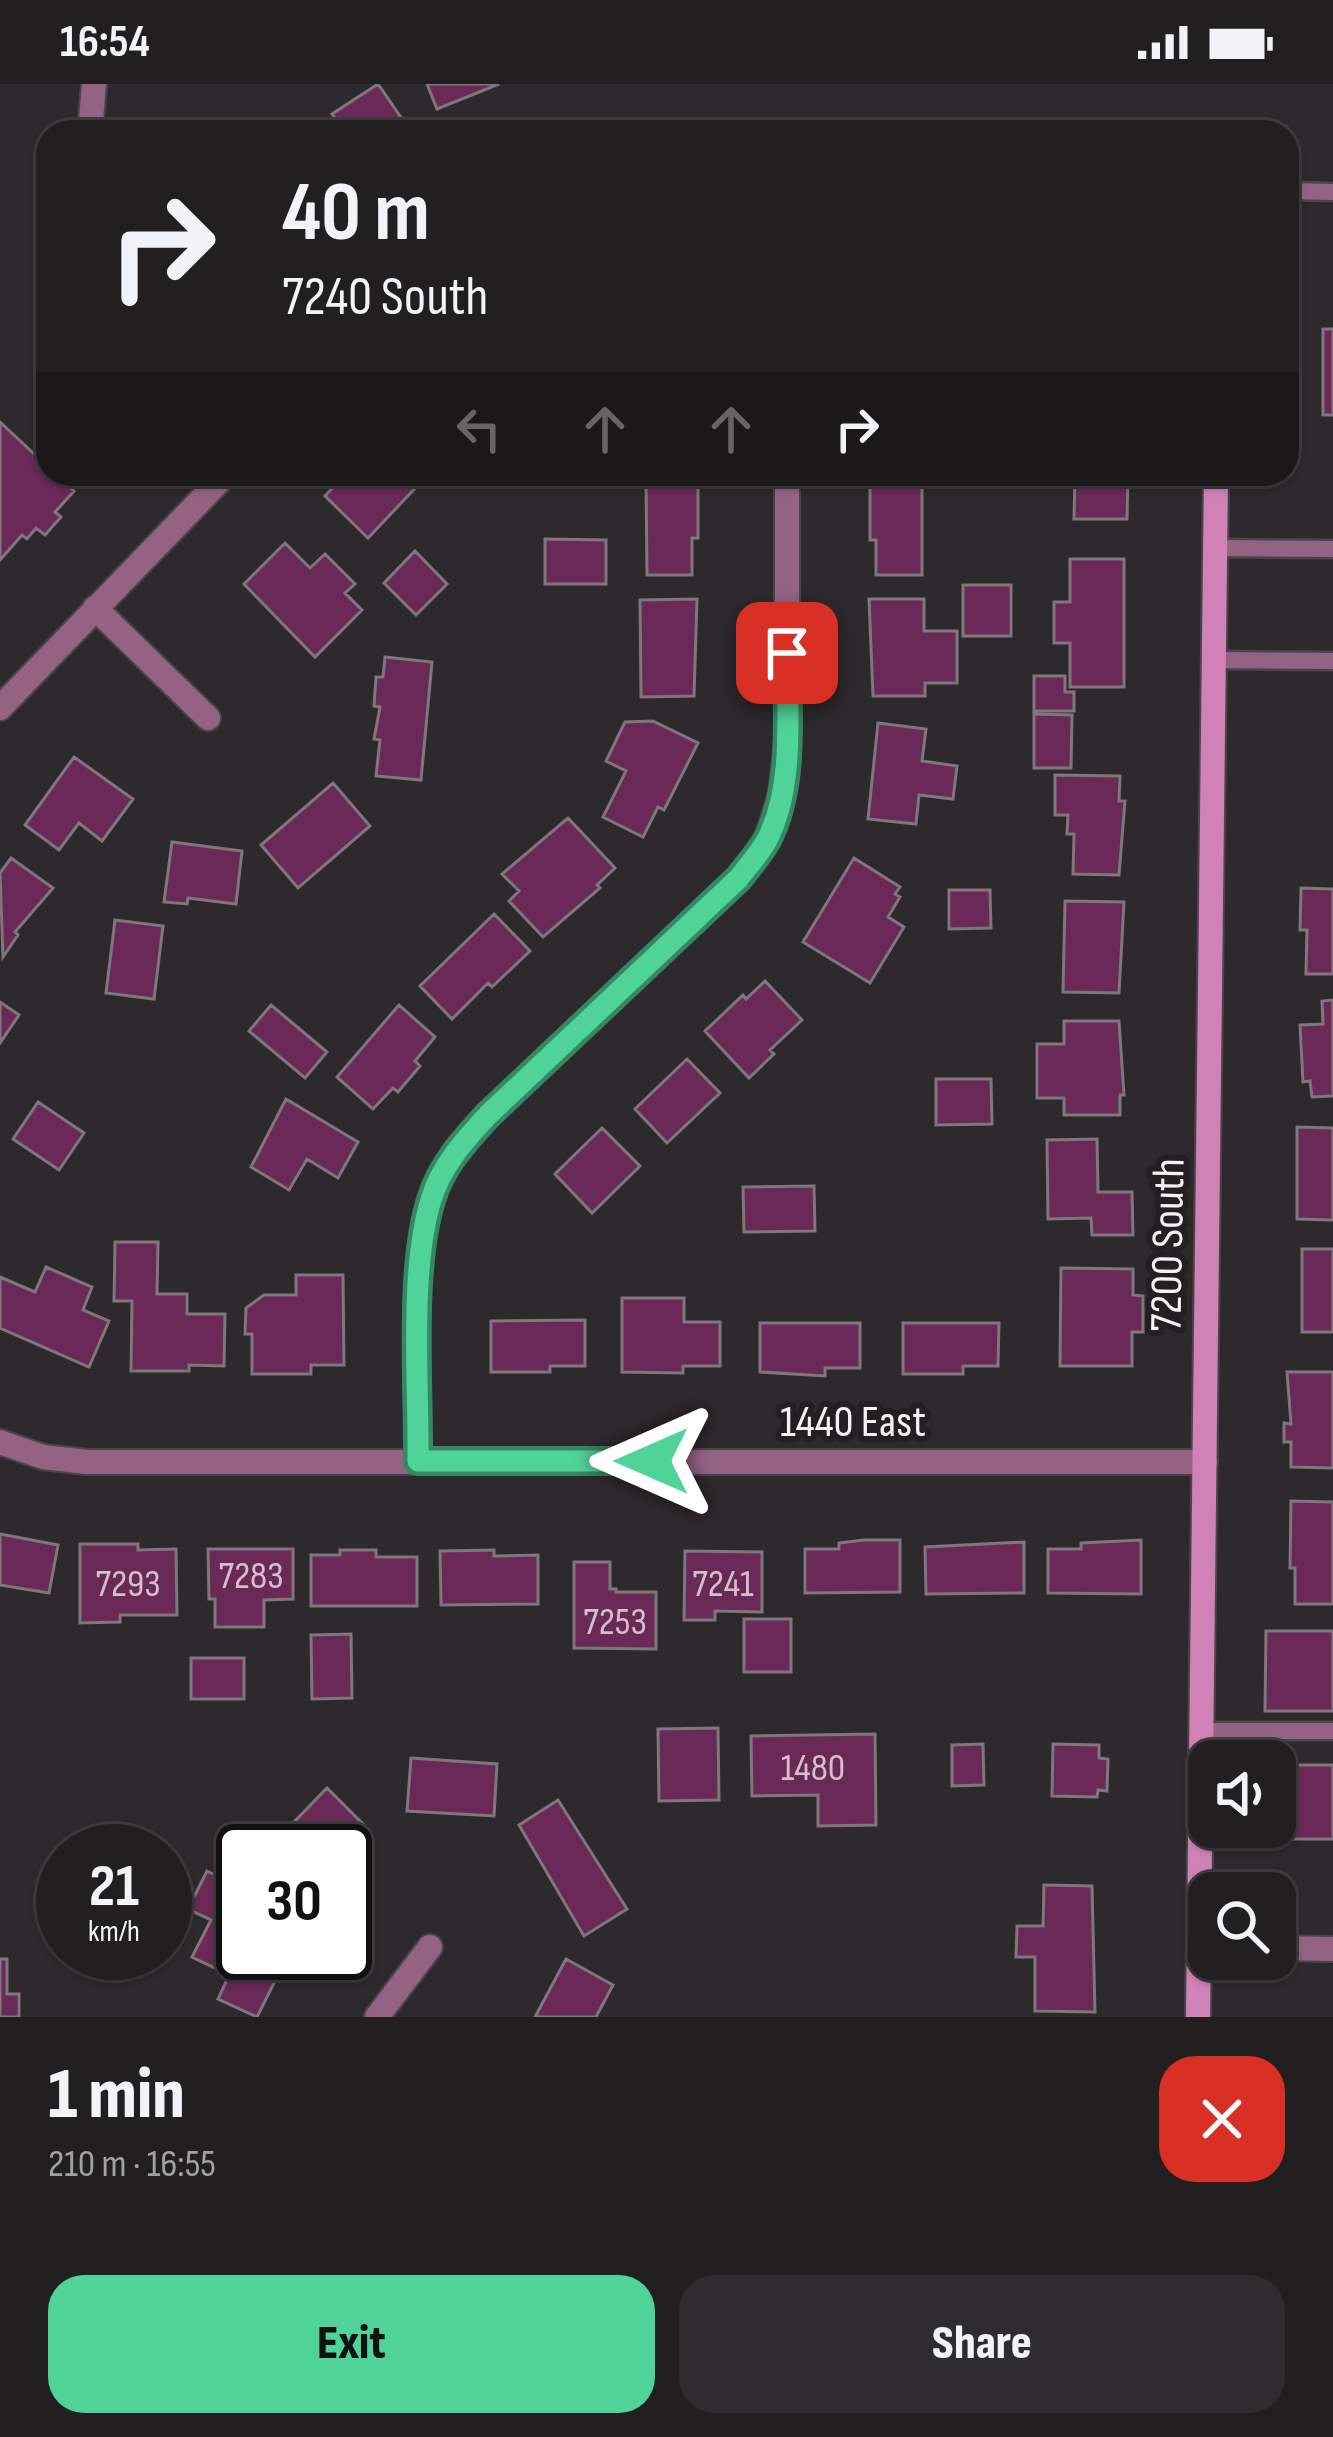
<!DOCTYPE html>
<html lang="en">
<head>
<meta charset="utf-8">
<style>
	:root { --surface:#221f21; --page:#2e2c2e; --text:#f1f3f6; --muted:#a2a2a5; --line:#3f3d3f; --accent:#50d398 }
	body { margin:0; font-family:"Sofia Sans Condensed",sans-serif; background:var(--page); color:var(--text); height:100vh; display:flex; flex-direction:column; font-size:45px; white-space:nowrap }
	* { box-sizing:border-box; margin:0 }
	p { font-size:39px; color:var(--muted) }
	.icon { flex:none; width:66px; height:66px; fill:none; stroke:currentColor; stroke-width:2; stroke-linecap:round; stroke-linejoin:round }
	.map { position:relative; height:1933px; overflow:hidden }
	.sheet { display:flex; flex-direction:column; background:var(--surface); flex:1 }
	.sheet>* { flex:none }
	.hud { position:absolute; left:36px; top:36px; width:1263px; height:366px; border-radius:36px; box-shadow:0 3px 9px #0004,0 0 0 3px var(--line); background:#221f21; color:var(--text); overflow:hidden }
	.buttons { position:absolute; left:1188px; top:1656px; display:grid; gap:24px }
	.buttons a { display:grid; place-items:center; width:108px; height:108px; border-radius:24px; background:var(--surface); box-shadow:0 3px 9px #0004,0 0 0 3px var(--line); font-size:60px }
	.speed { position:absolute; left:36px; top:1740px; display:flex; gap:24px; font-size:60px; font-weight:700; text-align:center }
	.speed>* { display:grid; place-content:center; width:156px; height:156px; border-radius:50%; background:var(--surface); box-shadow:0 3px 9px #0004,0 0 0 3px var(--line); line-height:1 }
	.speed small { font-size:30px; font-weight:400 }
	.speed .limit { border:6px solid #111; border-radius:18px; background:#fff; color:#111 }
	.pin { position:absolute; display:grid; place-items:center; width:102px; height:102px; color:#fff; margin:-51px; border-radius:24px; box-shadow:0 6px 18px #0006 }
	.me { position:absolute; width:132px; margin:-66px; rotate:270deg; stroke-linejoin:round; filter:drop-shadow(0 0 9px #0008) }
	.turn { display:flex; align-items:center; gap:42px; height:252px; padding:0 48px; font-size:54px }
	.turn .icon { width:156px; height:156px; stroke-width:2.5 }
	.turn b { display:block; font-size:84px; line-height:102px }
	.lanes { display:flex; align-items:center; height:114px; padding:0 48px; background:#0003; justify-content:center; gap:60px; direction:ltr }
	.lanes .off { opacity:.35 }
	.round { display:grid; place-items:center; flex:none; width:126px; height:126px; border-radius:36px; background:var(--page) }
	.overview { display:flex; align-items:center; justify-content:space-between; height:204px; padding:0 48px }
	h1 { font-size:72px; font-weight:800; line-height:90px }
	.button { display:flex; gap:24px; margin-top:auto; padding:24px 48px }
	.button a { flex:1; height:138px; border-radius:36px; background:var(--accent); color:#111; font-size:48px; font-weight:800; line-height:138px; text-align:center }
	.button a+a { background:var(--page); color:var(--text) }
	.status { display:flex; justify-content:space-between; align-items:center; height:84px; padding:0 60px; background:var(--surface); direction:ltr }
	.status svg { height:33px; fill:currentColor }
	.map>svg:first-child { display:block }
	.building { fill:#6b2958; stroke:#7e777b; stroke-width:3 }
	.lines { fill:none; stroke-linecap:round; stroke-linejoin:round }
	.lane-casing { stroke:#4a4548; stroke-width:21 }
	.street-casing { stroke:#4a4548; stroke-width:28 }
	.secondary-casing { stroke:#4a4548; stroke-width:28 }
	.lane { stroke:#946384; stroke-width:16 }
	.street { stroke:#946384; stroke-width:24 }
	.secondary { stroke:#d082b7; stroke-width:24 }
	.route-casing { stroke:#348963; stroke-width:30 }
	.route { stroke:#50d398; stroke-width:21 }
	.labels { text-anchor:middle; stroke-width:12; stroke-linejoin:round; paint-order:stroke }
	.number-label { font-size:39px; fill:#d2c0cd }
	.street-label { font-size:45px; fill:#f5f2f4; stroke:#241f22 }
</style>
</head>
<body>
<div class="status"><b>16:54</b><svg viewBox="0 0 49 12"><path d="M0 12V9h3v3zM5 12V6h3v6zM10 12V3h3v9zM15 12V0h3v12zM26 1h20v11H26zM47 4h2v5h-2z"/></svg></div>
<div class="map">
<svg width="1333" height="1933" viewBox="0 0 1333 1933">
	<rect width="100%" height="100%" fill="#2e292c"/>
	<path class="building" d="M 378,0 L 411,48 L 344,48 L 332,30 Z
		M 427,0 L 499,0 L 437,25 Z
		M 1323,245 L 1333,245 L 1333,331 L 1323,331 Z
		M 0,338 L 48,383 L 48,390 L 55,390 L 74,407 L 55,428 L 61,433 L 45,451 L 36,444 L 27,455 L 22,451 L 0,476 Z
		M 346,390 L 415,390 L 422,397 L 368,454 L 325,412 Z
		M 1075,390 L 1128,390 L 1127,435 L 1074,435 Z
		M 693,395 L 693,402 L 698,401 L 698,454 L 692,454 L 692,491 L 647,491 L 646,396 Z
		M 878,396 L 922,396 L 922,491 L 876,491 L 876,456 L 870,456 L 870,401 L 878,401 Z
		M 545,455 L 606,456 L 606,500 L 545,500 Z
		M 285,459 L 310,484 L 325,470 L 355,500 L 345,509 L 362,526 L 315,573 L 244,500 Z
		M 415,467 L 447,500 L 416,531 L 384,499 Z
		M 1070,475 L 1124,475 L 1124,603 L 1070,603 L 1070,559 L 1054,559 L 1054,518 L 1070,518 Z
		M 963,501 L 1011,501 L 1011,552 L 963,552 Z
		M 697,515 L 694,612 L 641,613 L 640,516 Z
		M 869,515 L 924,515 L 924,547 L 957,547 L 957,599 L 925,599 L 925,612 L 873,612 Z
		M 385,573 L 432,578 L 421,696 L 376,692 L 380,656 L 374,655 L 380,623 L 374,622 L 376,593 L 383,593 Z
		M 1034,592 L 1065,592 L 1065,608 L 1074,608 L 1074,627 L 1034,627 Z
		M 1034,630 L 1072,631 L 1071,684 L 1034,684 Z
		M 653,637 L 698,659 L 664,726 L 658,723 L 643,753 L 603,733 L 626,687 L 606,677 L 625,638 Z
		M 878,639 L 926,645 L 922,677 L 957,682 L 953,715 L 919,711 L 916,740 L 868,735 Z
		M 74,673 L 133,715 L 102,757 L 79,739 L 59,766 L 25,741 Z
		M 1055,691 L 1120,692 L 1119,717 L 1125,717 L 1119,791 L 1073,790 L 1074,750 L 1067,750 L 1068,731 L 1055,731 Z
		M 333,699 L 370,742 L 298,804 L 261,761 Z
		M 568,734 L 615,784 L 597,801 L 600,804 L 543,853 L 509,817 L 519,807 L 502,790 Z
		M 172,758 L 242,767 L 236,820 L 188,814 L 187,820 L 164,818 Z
		M 11,774 L 53,804 L 15,848 L 18,851 L 3,873 L 0,789 Z
		M 854,774 L 900,803 L 895,810 L 900,813 L 888,833 L 904,843 L 870,899 L 803,858 Z
		M 1301,804 L 1333,805 L 1333,890 L 1306,890 L 1307,846 L 1300,846 Z
		M 949,806 L 990,806 L 991,844 L 949,845 Z
		M 1065,817 L 1124,818 L 1119,909 L 1063,908 Z
		M 494,830 L 530,867 L 492,903 L 488,899 L 452,935 L 420,902 Z
		M 115,836 L 163,842 L 154,915 L 106,909 Z
		M 765,897 L 802,936 L 770,966 L 774,970 L 749,994 L 705,947 L 743,911 L 746,915 Z
		M 1333,916 L 1333,1012 L 1312,1013 L 1310,997 L 1303,998 L 1300,941 L 1323,940 L 1322,917 Z
		M 0,918 L 19,931 L 0,959 Z
		M 271,921 L 327,968 L 305,994 L 249,947 Z
		M 399,921 L 435,953 L 415,977 L 420,982 L 398,1008 L 393,1004 L 373,1025 L 337,993 Z
		M 1064,937 L 1119,937 L 1124,1011 L 1120,1011 L 1120,1031 L 1064,1031 L 1064,1014 L 1037,1014 L 1037,960 L 1064,960 Z
		M 687,975 L 720,1009 L 667,1059 L 635,1025 Z
		M 936,995 L 991,995 L 992,1040 L 936,1041 Z
		M 286,1015 L 358,1058 L 338,1094 L 307,1075 L 289,1106 L 251,1083 Z
		M 38,1018 L 84,1049 L 59,1086 L 13,1055 Z
		M 1297,1043 L 1333,1044 L 1333,1136 L 1297,1135 Z
		M 602,1044 L 640,1082 L 592,1129 L 555,1090 Z
		M 1097,1055 L 1098,1108 L 1132,1108 L 1133,1151 L 1092,1151 L 1091,1134 L 1048,1135 L 1047,1056 Z
		M 814,1102 L 815,1147 L 744,1148 L 743,1103 Z
		M 115,1158 L 158,1158 L 157,1210 L 187,1210 L 187,1230 L 225,1230 L 224,1282 L 189,1281 L 189,1287 L 131,1287 L 132,1217 L 114,1217 Z
		M 1302,1165 L 1333,1165 L 1333,1248 L 1302,1248 Z
		M 46,1183 L 92,1203 L 83,1226 L 109,1237 L 89,1283 L 0,1244 L 0,1193 L 35,1208 Z
		M 1061,1184 L 1133,1185 L 1133,1211 L 1143,1212 L 1143,1248 L 1132,1248 L 1132,1282 L 1060,1282 Z
		M 296,1191 L 343,1191 L 344,1281 L 311,1281 L 311,1290 L 252,1290 L 252,1250 L 245,1250 L 246,1224 L 264,1211 L 296,1211 Z
		M 622,1214 L 684,1214 L 684,1238 L 720,1238 L 720,1282 L 683,1282 L 683,1289 L 622,1288 Z
		M 585,1236 L 585,1282 L 550,1282 L 550,1288 L 491,1288 L 491,1237 Z
		M 760,1239 L 860,1239 L 860,1284 L 825,1284 L 825,1292 L 760,1288 Z
		M 903,1239 L 999,1239 L 998,1282 L 963,1282 L 963,1290 L 903,1290 Z
		M 1287,1288 L 1333,1288 L 1333,1384 L 1291,1383 L 1291,1358 L 1284,1358 L 1284,1339 L 1291,1340 Z
		M 1291,1417 L 1333,1418 L 1333,1520 L 1295,1520 L 1295,1484 L 1290,1484 Z
		M 0,1450 L 58,1461 L 49,1509 L 0,1501 Z
		M 864,1456 L 900,1456 L 900,1508 L 805,1509 L 805,1465 L 839,1465 L 839,1459 Z
		M 1141,1456 L 1141,1510 L 1048,1509 L 1048,1465 L 1081,1465 L 1081,1459 Z
		M 1024,1458 L 1024,1509 L 926,1510 L 925,1463 Z
		M 80,1460 L 138,1460 L 138,1466 L 176,1465 L 177,1531 L 120,1531 L 120,1538 L 80,1539 Z
		M 208,1465 L 293,1465 L 293,1515 L 264,1516 L 264,1543 L 215,1543 L 215,1515 L 209,1515 Z
		M 340,1466 L 376,1466 L 376,1473 L 417,1473 L 417,1522 L 311,1522 L 311,1471 L 340,1471 Z
		M 494,1466 L 494,1472 L 538,1471 L 538,1520 L 441,1521 L 440,1467 Z
		M 685,1467 L 762,1468 L 762,1528 L 715,1527 L 715,1536 L 684,1536 Z
		M 574,1478 L 610,1478 L 610,1505 L 616,1505 L 616,1508 L 656,1508 L 656,1565 L 574,1564 Z
		M 744,1535 L 791,1535 L 791,1588 L 744,1588 Z
		M 1266,1547 L 1333,1547 L 1333,1627 L 1265,1627 Z
		M 351,1550 L 352,1614 L 312,1615 L 311,1551 Z
		M 191,1574 L 244,1574 L 244,1615 L 191,1615 Z
		M 718,1644 L 719,1716 L 659,1717 L 658,1645 Z
		M 875,1650 L 876,1741 L 818,1742 L 818,1711 L 752,1712 L 751,1652 Z
		M 983,1660 L 984,1701 L 952,1702 L 952,1661 Z
		M 1053,1660 L 1099,1661 L 1099,1674 L 1108,1675 L 1107,1707 L 1098,1706 L 1097,1713 L 1052,1712 Z
		M 411,1674 L 497,1680 L 494,1732 L 407,1727 Z
		M 1283,1681 L 1333,1681 L 1333,1755 L 1282,1755 L 1282,1733 L 1276,1733 L 1276,1706 L 1284,1706 Z
		M 327,1704 L 364,1741 L 338,1767 L 266,1767 Z
		M 558,1716 L 627,1825 L 584,1852 L 519,1741 Z
		M 207,1787 L 243,1805 L 243,1869 L 277,1869 L 275,1874 L 266,1870 L 260,1882 L 278,1891 L 257,1933 L 218,1915 L 229,1891 L 192,1873 L 211,1836 L 188,1825 Z
		M 1044,1801 L 1092,1802 L 1095,1928 L 1035,1927 L 1035,1873 L 1016,1873 L 1017,1842 L 1043,1842 Z
		M 0,1875 L 7,1875 L 7,1910 L 19,1910 L 19,1933 L 0,1933 Z
		M 566,1875 L 613,1901 L 596,1933 L 535,1933 Z"/>
	<g class="lines">
		<g class="lane-casing">
			<path id="lane" d="M 1287,107 L 1333,108
				M 1216,464 L 1333,465
				M 1215,576 L 1333,577
				M 1203,1647 L 1333,1647"/>
		</g>
		<g class="street-casing">
			<path id="street" d="M 90,48 L 94,0
				M 95,524 L 208,634
				M 0,624 L 226,390
				M 0,1358 L 43,1373 L 87,1378 L 1205,1378
				M 418,1377 C 419,1301 409,1187 431,1116 C 441,1083 465,1057 488,1031 L 739,794 L 767,755 L 781,710 L 787,658 L 787,390
				M 1275,1864 L 1333,1865
				M 377,1933 L 430,1863"/>
		</g>
		<g class="secondary-casing">
			<path id="secondary" d="M 1198,1933 L 1216,390"/>
		</g>
		<use href="#lane" class="lane"/>
		<use href="#street" class="street"/>
		<use href="#secondary" class="secondary"/>
	</g>
	<g class="lines">
		<g class="route-casing">
			<path id="route" d="M 652,1377 L 418,1377 C 419,1301 409,1187 431,1116 C 441,1082 464,1057 488,1031 L 739,794 C 748,782 760,769 767,756 C 795,702 787,628 787,569"/>
		</g>
		<use href="#route" class="route"/>
	</g>
	<g class="labels">
		<g class="number-label">
			<text x="251" y="1504">7283</text>
			<text x="128" y="1512">7293</text>
			<text x="723" y="1512">7241</text>
			<text x="615" y="1550">7253</text>
			<text x="813" y="1696">1480</text>
		</g>
		<g class="street-label">
			<text transform="translate(1166 1161) rotate(-89)" y="16">7200 South</text>
			<text x="853" y="1352">1440 East</text>
		</g>
	</g>
</svg>
<div class="buttons">
<a><svg class="icon" aria-label="sound" viewBox="0 0 24 24"><path d="M4 9h4l5-4v14l-5-4H4zM17 9q2 3 0 6"/></svg></a>
<a><svg class="icon" aria-label="search" viewBox="0 0 24 24"><circle cx="10" cy="10" r="6"/><path d="M15 15l6 6"/></svg></a>
</div>
<div class="speed"><div>21<small>km/h</small></div><div class="limit">30</div></div>
<div class="pin" style="left:787px;top:569px;background:#d93025"><svg class="icon" aria-label="arrive" viewBox="0 0 24 24"><path d="M6 21V4h12l-3 4 3 4H6"/></svg></div>
<svg class="me" style="left:652px;top:1377px" viewBox="-20 -20 40 40"><path d="M0-17L14 15 0 8-14 15z" fill="#50d398" stroke="#fff" stroke-width="4"/></svg>
<div class="hud">
<div class="turn"><svg class="icon" aria-label="right" viewBox="0 0 24 24"><path d="M7 20v-9h11M14 6l5 5-5 5"/></svg><div><b>40 m</b>7240 South</div></div>
<div class="lanes"><svg class="icon off" aria-label="left" viewBox="0 0 24 24"><path d="M17 20v-9H6M10 6l-5 5 5 5"/></svg><svg class="icon off" aria-label="ahead" viewBox="0 0 24 24"><path d="M12 20V5M6 11l6-6 6 6"/></svg><svg class="icon off" aria-label="ahead" viewBox="0 0 24 24"><path d="M12 20V5M6 11l6-6 6 6"/></svg><svg class="icon" aria-label="right" viewBox="0 0 24 24"><path d="M7 20v-9h11M14 6l5 5-5 5"/></svg></div>
</div>
</div>
<section class="sheet">
<div class="overview"><div><h1>1 min</h1><p>210 m · 16:55</p></div><a class="round" style="background:#d93025;color:#fff"><svg class="icon" aria-label="close" viewBox="0 0 24 24"><path d="M6 6l12 12M18 6L6 18"/></svg></a></div>
<div class="button"><a>Exit</a><a>Share</a></div>
</section>
</body>
</html>
